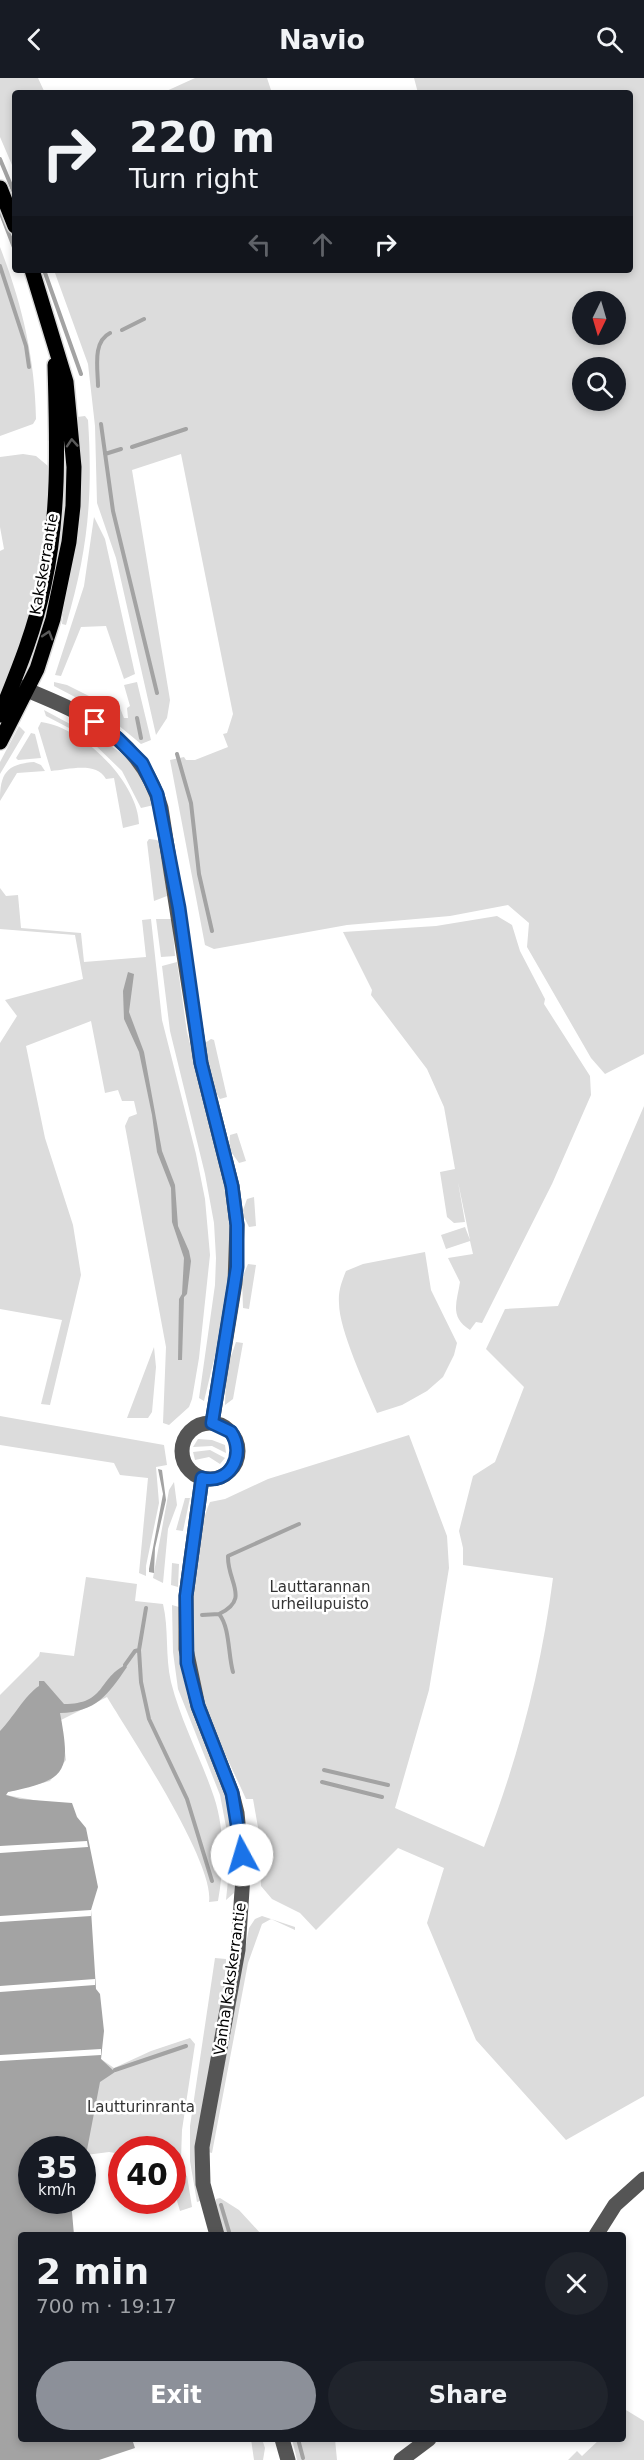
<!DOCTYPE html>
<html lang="en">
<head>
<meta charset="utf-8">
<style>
	:root { --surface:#171b24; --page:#20242c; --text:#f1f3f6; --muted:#9ea1a6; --accent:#8c9099 }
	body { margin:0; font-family:"DejaVu Sans",sans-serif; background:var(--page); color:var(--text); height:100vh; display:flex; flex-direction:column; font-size:22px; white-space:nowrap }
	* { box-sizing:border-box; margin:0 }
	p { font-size:20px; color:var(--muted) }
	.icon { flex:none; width:33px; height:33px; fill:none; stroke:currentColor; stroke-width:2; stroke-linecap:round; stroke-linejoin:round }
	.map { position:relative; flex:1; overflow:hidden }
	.details { position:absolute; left:18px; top:2154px; width:608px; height:210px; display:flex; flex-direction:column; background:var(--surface); border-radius:6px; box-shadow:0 3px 9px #0003 }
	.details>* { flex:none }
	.hud { position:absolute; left:12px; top:12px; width:621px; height:183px; border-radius:6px; box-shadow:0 3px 9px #0003; background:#171b24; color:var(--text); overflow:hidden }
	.needle { width:39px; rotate:185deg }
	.controls { position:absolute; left:572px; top:213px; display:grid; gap:12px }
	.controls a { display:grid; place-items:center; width:54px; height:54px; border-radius:50%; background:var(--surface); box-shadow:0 3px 9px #0003; font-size:30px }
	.speed { position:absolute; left:18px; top:2058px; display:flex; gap:12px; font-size:30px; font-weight:700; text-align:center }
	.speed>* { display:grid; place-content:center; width:78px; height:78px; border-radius:50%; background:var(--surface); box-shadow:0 3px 9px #0003; line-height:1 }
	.speed small { font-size:15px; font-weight:400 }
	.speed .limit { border:9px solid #d22; background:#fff; color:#111 }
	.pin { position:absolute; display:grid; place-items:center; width:51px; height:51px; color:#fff; margin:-26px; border-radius:12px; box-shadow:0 3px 9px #0006 }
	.me { position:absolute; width:66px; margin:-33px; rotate:354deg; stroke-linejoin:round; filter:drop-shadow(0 0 4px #0008) }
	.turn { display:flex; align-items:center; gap:21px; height:126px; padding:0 18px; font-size:27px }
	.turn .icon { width:78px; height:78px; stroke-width:2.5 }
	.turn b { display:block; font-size:42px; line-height:51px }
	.lanes { display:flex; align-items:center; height:57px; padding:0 18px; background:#0003; justify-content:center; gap:30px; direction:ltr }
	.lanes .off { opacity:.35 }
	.round { display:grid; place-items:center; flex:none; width:63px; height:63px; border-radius:32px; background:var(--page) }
	.head { display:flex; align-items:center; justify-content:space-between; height:102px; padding:0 18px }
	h1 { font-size:36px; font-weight:700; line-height:45px }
	.button { display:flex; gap:12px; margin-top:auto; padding:12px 18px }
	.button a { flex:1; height:69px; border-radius:36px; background:var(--accent); color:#fff; font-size:24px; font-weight:700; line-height:69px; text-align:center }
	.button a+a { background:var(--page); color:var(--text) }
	header { display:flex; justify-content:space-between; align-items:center; height:78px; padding:0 18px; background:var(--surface); font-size:27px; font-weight:700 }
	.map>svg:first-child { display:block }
	.green { fill:#dcdcdc; fill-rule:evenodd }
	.water { fill:#a3a3a3 }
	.pier { fill:#fff }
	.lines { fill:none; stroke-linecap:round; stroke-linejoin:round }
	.stream { stroke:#a3a3a3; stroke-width:4 }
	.major-casing { stroke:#dbdbdb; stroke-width:18 }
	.minor { stroke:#555; stroke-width:15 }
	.major { stroke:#000; stroke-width:15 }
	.oneway { stroke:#595959 }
	.route-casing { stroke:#114b97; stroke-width:15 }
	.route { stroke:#1a73e8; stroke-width:10 }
	.labels { text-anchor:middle; stroke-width:5; stroke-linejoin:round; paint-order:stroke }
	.street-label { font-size:15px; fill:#000; stroke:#fff }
	.park-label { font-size:15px; fill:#333; stroke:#fff }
</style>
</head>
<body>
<header><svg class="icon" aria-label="back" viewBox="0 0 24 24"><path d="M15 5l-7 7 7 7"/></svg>Navio<svg class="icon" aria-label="search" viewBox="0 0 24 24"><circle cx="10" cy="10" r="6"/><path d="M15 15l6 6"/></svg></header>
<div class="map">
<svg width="644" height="2382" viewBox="0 0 644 2382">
	<rect width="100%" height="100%" fill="#fff"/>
	<path class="green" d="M 0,0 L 38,0 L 45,15 L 15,15 L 15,94 L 0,59 Z
		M 195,0 L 267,0 L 272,15 L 162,15 Z
		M 414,0 L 644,0 L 644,976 L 605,996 L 591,980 L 527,869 L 529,845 L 508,827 L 450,838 L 347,847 L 214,871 L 205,867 L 170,682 L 184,679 L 186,682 L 195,682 L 228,669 L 223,656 L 227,655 L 233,636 L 181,376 L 132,392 L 170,622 L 167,640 L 156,657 L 116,480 L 97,425 L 95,348 L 88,286 L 55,195 L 57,192 L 630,192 L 630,15 L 418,15 ZM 582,224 L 615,224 L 615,256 L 582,256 ZM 582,290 L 615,290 L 615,322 L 582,322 Z
		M 0,169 C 22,226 35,280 36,341 L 33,346 L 0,358 Z
		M 85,338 L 88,342 C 93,418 88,473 66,547 L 62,546 L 79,389 L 77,339 Z
		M 23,376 L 36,378 L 48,388 L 51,421 L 36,522 L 0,623 L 0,473 L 4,471 L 0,449 L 0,379 Z
		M 94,439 L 105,461 L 135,596 L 124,601 L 106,548 L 81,549 L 61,598 L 55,597 L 84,508 Z
		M 54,604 L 67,607 L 95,621 L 97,628 L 96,630 L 54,608 Z
		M 137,604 L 151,662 L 141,666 L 112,642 L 112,632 L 120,630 L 124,640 L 128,640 L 127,630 L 130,628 L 124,607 Z
		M 44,632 L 70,646 L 69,650 L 46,638 Z
		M 41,644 C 82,649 138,704 139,746 L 123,750 L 114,700 L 106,701 C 96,683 68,692 51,693 L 38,650 Z
		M 19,648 L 25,654 L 0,696 L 0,684 Z
		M 31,655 L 35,656 L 41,680 L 18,682 L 16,680 Z
		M 95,660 C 131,676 139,693 154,727 L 141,730 L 122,693 L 92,664 Z
		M 34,684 L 41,687 L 45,693 L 17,695 L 0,723 C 0,696 6,686 34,684 Z
		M 149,761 L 157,762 L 161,767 L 167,818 L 154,823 L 147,764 Z
		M 0,810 L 6,818 L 18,817 L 21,850 L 81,855 L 84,884 L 146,879 L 142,842 L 151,841 L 162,942 L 196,1076 L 205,1121 L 210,1177 L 199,1280 L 192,1321 L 189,1329 L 169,1347 L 163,1345 L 166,1269 L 125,1048 L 129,1039 L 137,1036 L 134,1023 L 122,1023 L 118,1012 L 105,1015 L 91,943 L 26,968 L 45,1060 L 73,1147 L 81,1197 L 50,1327 L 41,1326 L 62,1242 L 0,1231 L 0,965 L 17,938 L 5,922 L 83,901 L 75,857 L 0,851 Z
		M 497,838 L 512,847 L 520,873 L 545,921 L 544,926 L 590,998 L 591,1017 L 552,1106 L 482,1245 L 476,1244 L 470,1252 C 449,1239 457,1224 460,1204 L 448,1180 L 473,1176 L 470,1163 L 446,1171 L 441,1157 L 465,1149 L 470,1162 L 458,1104 L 465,1144 L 454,1145 L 447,1139 L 440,1094 L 455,1091 L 444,1029 L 427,991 L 371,917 L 372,912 L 343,854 L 436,848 Z
		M 156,841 L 172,841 L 175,878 L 161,879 Z
		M 177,884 L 187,954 L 222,1094 L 230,1145 L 232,1181 L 218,1265 L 204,1323 L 199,1320 L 215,1207 L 216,1180 L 214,1145 L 205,1096 L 170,953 L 162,888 Z
		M 211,961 L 214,962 L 227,1019 L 220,1021 L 212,1010 L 205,965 Z
		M 644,1028 L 644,2018 L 566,2062 L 476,1962 L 427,1845 L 444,1790 L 398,1770 L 316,1852 L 300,1835 L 272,1821 L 261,1808 L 259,1755 L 253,1721 L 246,1721 C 222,1668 194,1616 191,1556 C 190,1533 194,1510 197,1487 C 200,1466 201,1443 210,1424 L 225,1421 L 268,1401 L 409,1357 L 447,1458 L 449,1490 L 429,1612 L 395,1730 L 484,1769 C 518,1681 541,1593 553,1500 L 463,1487 L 463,1470 L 459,1453 L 473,1398 L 495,1384 L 524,1309 L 486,1271 L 505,1231 L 558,1228 Z
		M 237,1055 L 246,1083 L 239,1085 L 229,1071 L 230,1057 Z
		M 254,1119 L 256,1148 L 249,1149 L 242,1135 L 247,1121 Z
		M 425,1174 L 431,1212 L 457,1265 L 454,1277 L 443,1299 L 427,1313 L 402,1327 L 377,1335 C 366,1309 339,1252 339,1225 C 338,1213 342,1203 346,1193 L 363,1186 Z
		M 248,1186 L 256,1187 L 249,1231 L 243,1230 L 242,1200 Z
		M 236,1264 L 243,1265 L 233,1321 L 225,1327 L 226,1293 Z
		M 154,1269 L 156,1289 L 152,1334 L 148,1340 L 127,1340 Z
		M 0,1338 L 164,1367 L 167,1387 L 156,1389 L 159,1425 L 146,1488 L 146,1498 L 139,1495 L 148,1400 L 120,1397 L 114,1385 L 0,1367 Z
		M 198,1361 L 212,1362 L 225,1367 L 226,1375 L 212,1368 L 193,1369 Z
		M 210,1372 L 225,1380 L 220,1386 L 209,1379 L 195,1382 L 193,1374 Z
		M 174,1404 L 177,1427 L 168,1451 L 163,1505 L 153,1500 L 169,1412 Z
		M 185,1420 L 190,1420 L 183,1453 L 176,1452 Z
		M 172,1485 L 179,1486 L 178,1509 L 171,1507 Z
		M 86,1499 L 137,1506 L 135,1523 L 163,1526 C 169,1551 165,1578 171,1604 C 181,1644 201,1680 214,1719 C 225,1752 224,1790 218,1823 L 209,1824 C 215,1785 130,1657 107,1619 L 61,1642 L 66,1682 L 50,1703 L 8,1714 L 6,1717 L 39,1723 L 0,1730 L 0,1617 L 39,1578 L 40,1574 L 74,1578 Z
		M 172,1527 L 179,1529 L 182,1596 L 192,1628 L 218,1694 L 232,1741 L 235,1794 L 229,1793 L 228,1759 L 220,1717 L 178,1611 L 173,1574 Z
		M 234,1801 L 234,1815 L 226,1822 L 228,1802 Z
		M 262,1838 L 295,1849 L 295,1852 L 271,1841 L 262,1846 L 248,1885 L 212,2075 L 208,2074 L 249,1850 L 255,1841 Z
		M 215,1880 L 226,1881 L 225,1917 L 196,2065 L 195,2083 L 200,2123 L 197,2124 L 190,2083 L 190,2048 Z
		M 190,1960 L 195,1966 L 182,2052 L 181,2081 L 173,2087 L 172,2072 L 122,2072 L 121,2076 L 109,2074 L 86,2077 L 83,2082 L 101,1977 L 101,1981 L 114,1990 L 151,1973 Z
		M 183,2095 L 187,2098 L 192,2129 L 180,2133 L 173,2109 L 173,2098 Z
		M 220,2120 L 239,2132 L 262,2157 L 224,2157 L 215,2126 L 216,2121 Z
		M 626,2332 L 644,2343 L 644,2382 L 568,2382 L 577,2373 L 582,2378 L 600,2361 L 622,2361 Z
		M 251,2361 L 262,2361 L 265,2370 L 263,2382 L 254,2382 Z
		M 292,2361 L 335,2361 L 337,2382 L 297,2382 Z"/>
	<path class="water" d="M 128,894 L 134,896 L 129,934 L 144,974 L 162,1073 L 175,1107 L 178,1148 L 189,1173 L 191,1183 L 187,1216 L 184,1219 L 182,1282 L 178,1282 L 179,1221 L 182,1216 L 184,1180 L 172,1144 L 171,1110 L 157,1074 L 152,1037 L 139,974 L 124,941 L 123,913 Z
		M 158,1391 L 162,1392 L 166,1422 L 155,1470 L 154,1495 L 149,1494 L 149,1491 L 163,1416 Z
		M 125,1587 L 127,1589 C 108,1617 96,1634 60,1635 C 71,1693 68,1702 8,1714 L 6,1717 L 20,1721 L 72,1725 L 77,1739 L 86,1750 L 98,1809 L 91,1832 L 96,1911 L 100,1916 L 104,1953 L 101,1981 L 115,1994 L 100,2004 L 86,2077 L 83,2082 L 82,2072 L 32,2072 L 32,2122 L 71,2123 L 74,2157 L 21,2157 L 21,2361 L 132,2361 L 135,2370 L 99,2382 L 0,2382 L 0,1653 C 13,1640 25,1617 39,1608 L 39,1603 L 44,1603 L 64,1626 C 106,1626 97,1602 125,1587 Z"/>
	<path class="pier" d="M 87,1763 L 88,1769 L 0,1775 L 0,1768 Z
		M 91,1832 L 91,1838 L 0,1844 L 0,1838 Z
		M 95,1901 L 95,1907 L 0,1914 L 0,1908 Z
		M 101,1971 L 101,1977 L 0,1983 L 0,1977 Z"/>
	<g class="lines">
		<path class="stream" d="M 0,81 L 15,117
			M 0,133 L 15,172
			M 0,188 L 26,268 L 29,289
			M 44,192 L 81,296
			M 122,252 L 144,241
			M 98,308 C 98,291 92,264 110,255
			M 101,346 L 113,433 L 157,615
			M 132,369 L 186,351
			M 105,376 L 121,371
			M 137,640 L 141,660
			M 177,676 L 191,725 L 199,796 L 212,853
			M 219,1536 C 251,1521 227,1504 228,1478 L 299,1446
			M 202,1537 L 219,1536 C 230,1549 228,1577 233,1594
			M 139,1572 L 141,1604 L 149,1641 L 187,1721 L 212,1803
			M 125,1587 L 135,1573 L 139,1572 L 146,1530
			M 324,1692 L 388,1707
			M 322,1704 L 382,1719
			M 115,1992 L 186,1968
			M 221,2127 L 230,2157
			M 298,2361 L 303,2380"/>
		<g class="major-casing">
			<path id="major" d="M 0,110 L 15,148
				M 0,637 C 17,595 35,552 44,507 C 60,435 57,361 55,287
				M 0,664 L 37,591 L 53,541 L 69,464 L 73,428 L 74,389 L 66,304 L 32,192"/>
		</g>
		<path class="minor" d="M 15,607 C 80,634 141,656 161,730 L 201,985 L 232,1108 L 237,1147 L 235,1205 L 212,1345
			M182 1373a28 28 0 1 1 56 0a28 28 0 1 1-56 0Z
			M 202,1400 L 186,1518 L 186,1571 L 198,1628 L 232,1715 L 237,1735 L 243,1797 L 238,1872 L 202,2069 L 203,2106 L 217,2157
			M 596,2157 L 615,2127 L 644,2101
			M 282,2361 L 288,2382
			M 401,2382 L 429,2361"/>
		<use href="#major" class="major"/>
	</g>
	<defs><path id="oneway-chevron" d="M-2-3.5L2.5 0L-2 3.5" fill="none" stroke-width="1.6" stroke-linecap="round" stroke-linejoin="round" transform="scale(1.5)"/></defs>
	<g class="oneway">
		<use href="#oneway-chevron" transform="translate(72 365) rotate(-94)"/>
		<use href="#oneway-chevron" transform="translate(48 557) rotate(-73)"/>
	</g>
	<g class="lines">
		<g class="route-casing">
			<path id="route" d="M 95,644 L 117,660 L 142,685 L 157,716 L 179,830 L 201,985 L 232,1108 L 237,1147 L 237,1189 L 212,1345 L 231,1354 C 246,1377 230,1407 202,1400 L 186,1518 L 187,1585 L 198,1628 L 232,1715 L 242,1777"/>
		</g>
		<use href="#route" class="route"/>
	</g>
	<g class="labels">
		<g class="street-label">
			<text transform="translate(44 486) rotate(-80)" y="5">Kakskerrantie</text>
			<text transform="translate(230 1901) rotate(-82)" y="5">Vanha Kakskerrantie</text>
		</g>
		<g class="park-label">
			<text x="320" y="1514">Lauttarannan<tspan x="320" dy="17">urheilupuisto</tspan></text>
			<text x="141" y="2034">Lautturinranta</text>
		</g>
	</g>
</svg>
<div class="controls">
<a><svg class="needle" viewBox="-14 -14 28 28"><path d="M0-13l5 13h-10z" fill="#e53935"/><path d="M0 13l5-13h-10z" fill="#9ea1a6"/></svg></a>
<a><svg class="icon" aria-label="search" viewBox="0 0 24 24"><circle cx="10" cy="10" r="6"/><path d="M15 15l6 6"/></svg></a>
</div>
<div class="speed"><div>35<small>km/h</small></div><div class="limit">40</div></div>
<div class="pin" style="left:95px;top:644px;background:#d93025"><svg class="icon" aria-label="arrive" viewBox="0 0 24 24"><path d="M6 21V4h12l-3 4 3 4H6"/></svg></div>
<svg class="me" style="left:242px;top:1777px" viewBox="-20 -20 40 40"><circle r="19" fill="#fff"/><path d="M0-13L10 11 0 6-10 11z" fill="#1a73e8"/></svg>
<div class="hud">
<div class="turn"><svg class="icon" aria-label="right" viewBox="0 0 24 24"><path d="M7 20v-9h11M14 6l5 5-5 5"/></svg><div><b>220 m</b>Turn right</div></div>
<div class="lanes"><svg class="icon off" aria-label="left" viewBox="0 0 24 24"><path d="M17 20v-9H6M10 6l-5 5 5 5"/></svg><svg class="icon off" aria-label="ahead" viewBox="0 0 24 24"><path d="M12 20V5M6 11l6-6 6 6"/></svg><svg class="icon" aria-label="right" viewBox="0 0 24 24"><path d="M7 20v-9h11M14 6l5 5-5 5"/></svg></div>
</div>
<section class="details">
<div class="head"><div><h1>2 min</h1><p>700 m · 19:17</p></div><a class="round"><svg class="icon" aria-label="close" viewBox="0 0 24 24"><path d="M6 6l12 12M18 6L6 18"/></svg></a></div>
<div class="button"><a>Exit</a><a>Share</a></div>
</section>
</div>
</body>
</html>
